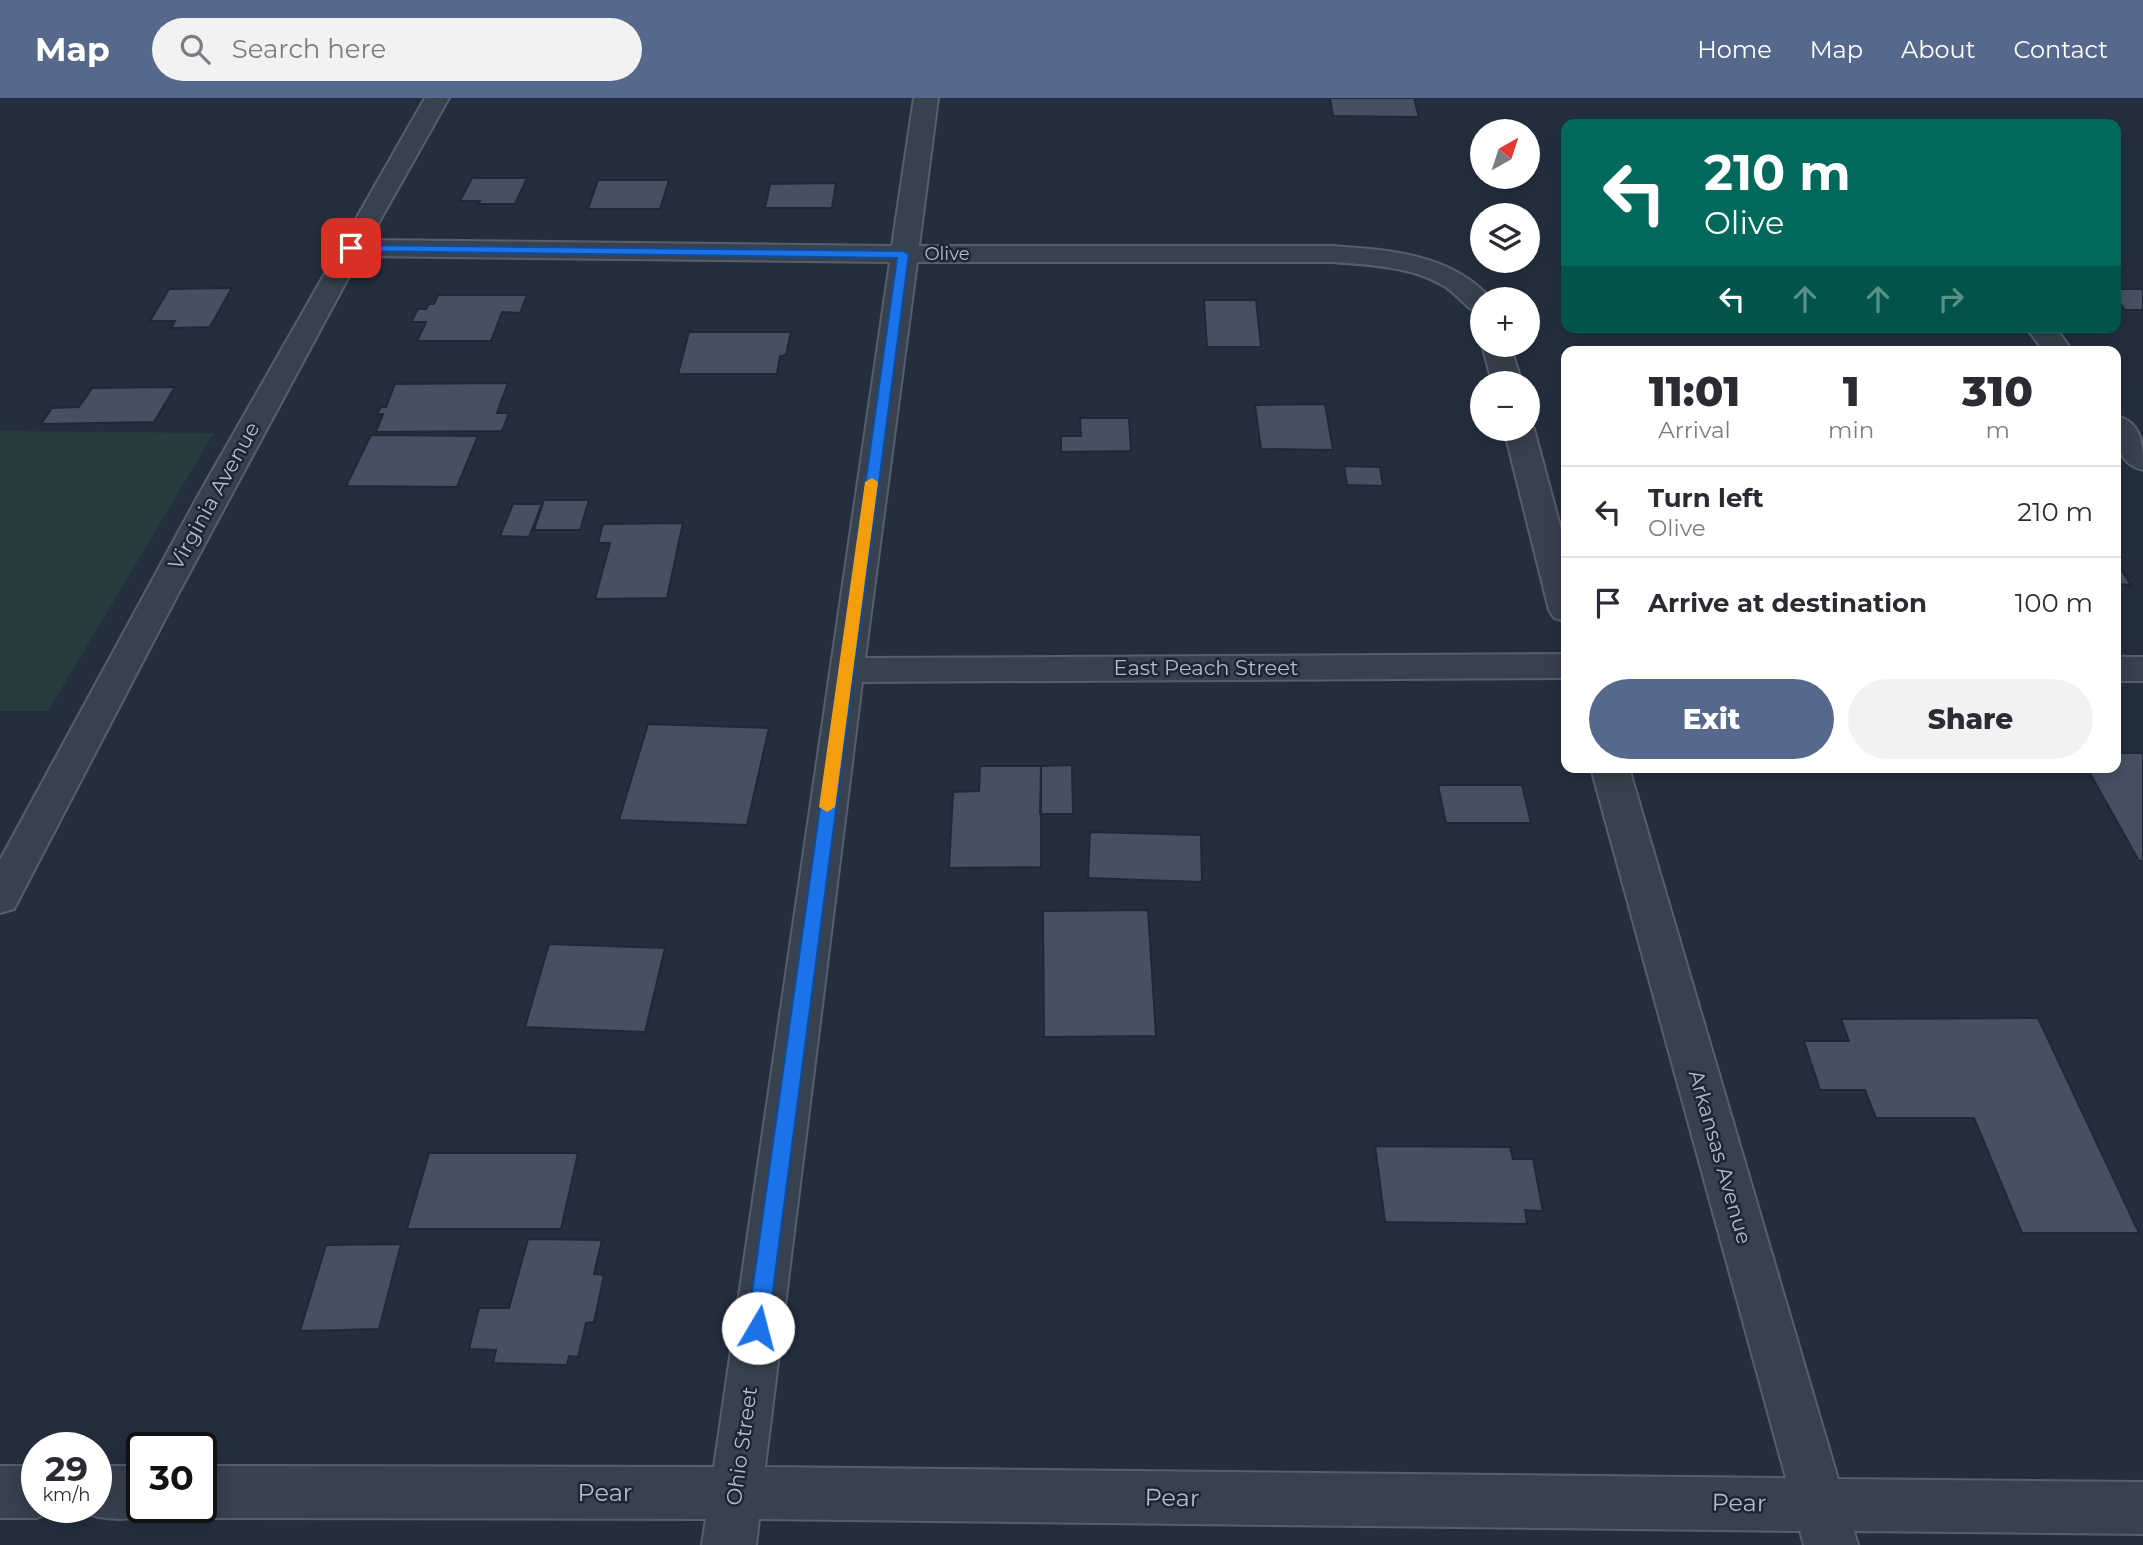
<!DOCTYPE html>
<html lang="en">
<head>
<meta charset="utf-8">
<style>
	:root { --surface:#fff; --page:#f2f2f3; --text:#2b2b33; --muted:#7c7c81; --line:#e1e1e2; --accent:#56698c }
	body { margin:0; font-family:Montserrat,sans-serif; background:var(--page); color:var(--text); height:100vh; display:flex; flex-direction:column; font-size:26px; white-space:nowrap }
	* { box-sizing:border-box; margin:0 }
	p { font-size:23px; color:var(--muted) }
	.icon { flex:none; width:38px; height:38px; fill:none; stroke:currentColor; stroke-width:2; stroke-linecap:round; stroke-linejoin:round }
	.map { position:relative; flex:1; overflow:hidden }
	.drawer { position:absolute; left:1561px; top:248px; width:560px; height:427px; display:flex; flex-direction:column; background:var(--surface); border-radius:14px; box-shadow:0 4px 18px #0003 }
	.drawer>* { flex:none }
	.top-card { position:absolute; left:1561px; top:21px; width:560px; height:214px; border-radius:14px; box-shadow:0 4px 18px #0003; background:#00695c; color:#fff; overflow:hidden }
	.needle { width:46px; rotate:39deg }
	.buttons { position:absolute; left:1470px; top:21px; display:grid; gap:14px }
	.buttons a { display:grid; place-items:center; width:70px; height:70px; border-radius:50%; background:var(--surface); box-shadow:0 4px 18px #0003; font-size:35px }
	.speed { position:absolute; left:21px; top:1334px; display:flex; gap:14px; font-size:35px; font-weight:700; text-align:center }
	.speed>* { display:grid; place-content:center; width:91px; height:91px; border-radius:50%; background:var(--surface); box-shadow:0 4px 18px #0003; line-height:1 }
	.speed small { font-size:18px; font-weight:400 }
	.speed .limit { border:4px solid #111; border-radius:10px; background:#fff; color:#111 }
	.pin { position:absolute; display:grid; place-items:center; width:60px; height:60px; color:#fff; margin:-30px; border-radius:14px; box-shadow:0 4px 10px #0006 }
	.me { position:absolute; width:77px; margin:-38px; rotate:8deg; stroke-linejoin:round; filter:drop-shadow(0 0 5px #0008) }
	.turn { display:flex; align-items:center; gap:24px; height:147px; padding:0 28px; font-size:32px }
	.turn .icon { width:91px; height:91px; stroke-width:2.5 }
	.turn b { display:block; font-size:49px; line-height:60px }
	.lanes { display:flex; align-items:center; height:66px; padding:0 28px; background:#0003; justify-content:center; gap:35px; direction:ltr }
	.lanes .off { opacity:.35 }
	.eta { display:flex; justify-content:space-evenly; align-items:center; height:119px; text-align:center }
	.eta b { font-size:42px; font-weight:800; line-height:49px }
	.button { display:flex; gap:14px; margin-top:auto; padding:14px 28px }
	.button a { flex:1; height:80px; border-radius:42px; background:var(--accent); color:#fff; font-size:28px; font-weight:800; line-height:80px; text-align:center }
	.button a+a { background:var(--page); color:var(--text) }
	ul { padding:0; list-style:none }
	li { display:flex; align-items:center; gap:21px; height:91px; padding:0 28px; border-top:2px solid var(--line) }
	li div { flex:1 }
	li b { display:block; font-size:26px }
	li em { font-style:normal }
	header { display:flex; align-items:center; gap:42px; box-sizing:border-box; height:98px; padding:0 35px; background:var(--accent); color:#fff }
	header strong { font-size:33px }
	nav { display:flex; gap:38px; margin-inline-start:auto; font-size:24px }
	.search { width:490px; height:63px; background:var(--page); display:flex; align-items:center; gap:18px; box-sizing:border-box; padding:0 24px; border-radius:38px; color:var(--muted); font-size:26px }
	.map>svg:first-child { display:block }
	.green { fill:#263c3f }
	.building { fill:#455162; stroke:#1f2835; stroke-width:2 }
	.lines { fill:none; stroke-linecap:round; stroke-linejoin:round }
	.minor-casing { stroke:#565f6c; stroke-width:4 }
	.minor { fill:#38414e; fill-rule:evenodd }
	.route { fill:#1a73e8; stroke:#114b97; stroke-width:2 }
	.slow { fill:#f59e0b }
	.labels { text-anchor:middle; stroke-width:5; stroke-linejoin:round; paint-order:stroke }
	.far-street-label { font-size:18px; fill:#b4bcc9; stroke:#1d2633 }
	.street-label { font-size:21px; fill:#b4bcc9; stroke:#1d2633 }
	.near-street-label { font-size:24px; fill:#b4bcc9; stroke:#1d2633 }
</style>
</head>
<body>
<header>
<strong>Map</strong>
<div class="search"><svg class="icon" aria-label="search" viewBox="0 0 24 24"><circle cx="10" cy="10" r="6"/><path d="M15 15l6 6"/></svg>Search here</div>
<nav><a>Home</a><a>Map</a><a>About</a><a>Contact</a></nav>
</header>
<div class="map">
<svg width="2143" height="1447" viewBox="0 0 2143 1447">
	<rect width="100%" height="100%" fill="#242f3e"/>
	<path class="green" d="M 0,333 L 214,335 L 48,613 L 0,613 Z"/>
	<path class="building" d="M 1330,0 L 1414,0 L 1419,19 L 1333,18 Z
		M 472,80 L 527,80 L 515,106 L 478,106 L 480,103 L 460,103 Z
		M 598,82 L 669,82 L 660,111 L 588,111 Z
		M 836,85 L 832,110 L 765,110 L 770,86 Z
		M 232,190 L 210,229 L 171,230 L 175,223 L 150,223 L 169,191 Z
		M 2116,191 L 2143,191 L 2143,212 L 2125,212 L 2116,200 Z
		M 438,197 L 527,197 L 520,215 L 502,214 L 491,243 L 417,243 L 426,224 L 411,224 L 418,211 L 426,211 L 429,206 L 434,206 Z
		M 1204,202 L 1256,202 L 1261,249 L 1207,249 Z
		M 689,234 L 791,234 L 786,257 L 780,258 L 777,276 L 678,276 Z
		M 508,285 L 497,315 L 509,315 L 502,333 L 376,334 L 383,316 L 377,316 L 381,309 L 386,309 L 395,286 Z
		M 175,289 L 154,324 L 41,326 L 52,310 L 79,309 L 92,290 Z
		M 1325,306 L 1333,352 L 1261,351 L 1255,307 Z
		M 1080,320 L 1129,320 L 1131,353 L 1061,354 L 1061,338 L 1081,338 Z
		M 371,337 L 478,338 L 457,389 L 346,388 Z
		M 1344,368 L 1380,369 L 1383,388 L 1347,387 Z
		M 544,402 L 589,402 L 580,432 L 534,432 Z
		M 513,406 L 542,406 L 529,439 L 500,438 Z
		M 683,425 L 667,500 L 595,501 L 610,445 L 598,445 L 603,426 Z
		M 2116,463 L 2131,487 L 2116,486 Z
		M 648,626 L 769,630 L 747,727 L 619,722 Z
		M 2116,655 L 2143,655 L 2143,763 L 2139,763 L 2087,670 L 2116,670 Z
		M 1072,667 L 1073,716 L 1040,716 L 1041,668 Z
		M 980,668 L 1041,668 L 1041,769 L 949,770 L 953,694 L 979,693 Z
		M 1438,687 L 1522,687 L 1531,725 L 1446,725 Z
		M 1090,734 L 1201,737 L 1202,784 L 1088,780 Z
		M 1148,812 L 1156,938 L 1044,939 L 1043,813 Z
		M 549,846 L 665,850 L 645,934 L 525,929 Z
		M 2038,920 L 2139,1135 L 2022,1135 L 1974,1020 L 1876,1020 L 1865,992 L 1820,992 L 1804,943 L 1849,943 L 1841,921 Z
		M 1375,1048 L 1510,1049 L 1513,1061 L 1533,1061 L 1543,1113 L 1525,1112 L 1527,1126 L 1385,1124 Z
		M 429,1055 L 578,1055 L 561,1131 L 407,1131 Z
		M 528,1141 L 602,1142 L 594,1176 L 604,1177 L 594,1224 L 586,1225 L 578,1259 L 569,1258 L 567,1267 L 493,1265 L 496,1252 L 469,1251 L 479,1210 L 509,1210 Z
		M 401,1146 L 379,1231 L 300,1233 L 326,1147 Z"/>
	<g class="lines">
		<g class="minor-casing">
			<path id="minor" d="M 425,0 L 449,0 L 369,142 L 892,148 L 914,0 L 938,0 L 919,148 L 1333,148 C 1389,152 1452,156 1491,201 L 1482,201 L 1482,216 C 1466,212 1458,196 1444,188 C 1411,168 1370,167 1333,164 L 917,164 L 865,560 L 1566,556 L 1566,580 L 862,584 L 765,1369 L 1786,1380 L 1591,670 L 1629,670 L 1838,1381 L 2143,1384 L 2143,1436 L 1854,1433 L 1858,1447 L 1804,1447 L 1800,1433 L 759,1421 L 756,1447 L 702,1447 L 706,1421 L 201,1420 L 183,1412 L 181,1409 L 201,1409 L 201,1368 L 714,1369 L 890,164 L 360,158 L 177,498 L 14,811 L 0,815 L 0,762 L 198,398 Z
				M 2026,229 L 2055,229 L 2073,254 L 2044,254 Z
				M 1482,246 L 1510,247 L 1522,285 L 1492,285 Z
				M 2116,318 C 2143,324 2143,349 2143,372 C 2117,366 2115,341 2116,318 Z
				M 1528,324 L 1534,331 L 1566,450 L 1566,523 L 1554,520 L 1549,512 L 1504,331 L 1528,331 Z
				M 2116,559 L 2143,559 L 2143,583 L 2116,583 Z
				M 0,1368 L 37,1368 L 37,1409 L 57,1409 L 55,1412 L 37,1420 L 0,1420 Z
				M 96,1368 L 142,1368 L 142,1409 L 162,1409 L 160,1412 C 134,1424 104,1424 78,1412 L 76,1409 L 96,1409 Z"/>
		</g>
		<use href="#minor" class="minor"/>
	</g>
	<path class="route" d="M 347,147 L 903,153 L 909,156 L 768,1230 L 765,1237 L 758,1240 L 750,1237 L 747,1230 L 897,160 L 351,153 L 347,152 Z"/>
	<path class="slow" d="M 872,380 L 878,384 L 835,709 L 827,714 L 819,709 L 865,384 Z"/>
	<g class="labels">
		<g class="far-street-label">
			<text x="947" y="162">Olive</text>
		</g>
		<g class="street-label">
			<text transform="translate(214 398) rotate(-61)" y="7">Virginia Avenue</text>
			<text x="1206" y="577">East Peach Street</text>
			<text transform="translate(1720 1059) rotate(74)" y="7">Arkansas Avenue</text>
			<text transform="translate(742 1348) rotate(-82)" y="7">Ohio Street</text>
		</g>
		<g class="near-street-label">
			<text x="605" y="1403">Pear</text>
			<text transform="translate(1172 1400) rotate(1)" y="8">Pear</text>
			<text transform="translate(1739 1405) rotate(1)" y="8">Pear</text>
		</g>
	</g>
</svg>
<div class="buttons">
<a><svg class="needle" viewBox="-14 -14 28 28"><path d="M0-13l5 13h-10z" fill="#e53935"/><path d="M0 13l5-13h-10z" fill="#7c7c81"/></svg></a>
<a><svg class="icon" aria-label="layers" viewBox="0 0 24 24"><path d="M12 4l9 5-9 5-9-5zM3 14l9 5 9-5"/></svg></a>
<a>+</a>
<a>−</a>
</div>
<div class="speed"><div>29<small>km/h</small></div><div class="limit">30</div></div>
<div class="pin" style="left:351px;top:150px;background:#d93025"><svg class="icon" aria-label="arrive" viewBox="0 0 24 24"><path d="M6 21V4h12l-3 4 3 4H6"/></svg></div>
<svg class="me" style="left:758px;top:1230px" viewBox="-20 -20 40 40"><circle r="19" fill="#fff"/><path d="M0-13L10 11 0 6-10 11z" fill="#1a73e8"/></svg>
<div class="top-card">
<div class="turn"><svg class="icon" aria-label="left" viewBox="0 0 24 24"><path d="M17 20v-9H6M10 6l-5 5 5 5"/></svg><div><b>210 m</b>Olive</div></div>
<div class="lanes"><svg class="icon" aria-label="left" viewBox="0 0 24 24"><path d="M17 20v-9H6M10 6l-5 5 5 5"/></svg><svg class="icon off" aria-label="ahead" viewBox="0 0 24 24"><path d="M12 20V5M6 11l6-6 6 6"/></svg><svg class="icon off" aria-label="ahead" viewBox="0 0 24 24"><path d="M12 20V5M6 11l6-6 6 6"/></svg><svg class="icon off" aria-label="right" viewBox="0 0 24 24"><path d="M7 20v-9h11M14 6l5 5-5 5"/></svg></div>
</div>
<section class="drawer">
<div class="eta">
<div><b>11:01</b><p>Arrival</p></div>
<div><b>1</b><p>min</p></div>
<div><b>310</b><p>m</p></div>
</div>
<ul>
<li><svg class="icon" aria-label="left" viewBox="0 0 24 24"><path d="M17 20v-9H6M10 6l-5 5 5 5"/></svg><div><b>Turn left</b><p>Olive</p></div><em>210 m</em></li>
<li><svg class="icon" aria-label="arrive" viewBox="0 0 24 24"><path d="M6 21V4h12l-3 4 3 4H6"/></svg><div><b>Arrive at destination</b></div><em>100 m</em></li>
</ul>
<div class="button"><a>Exit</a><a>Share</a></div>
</section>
</div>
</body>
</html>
